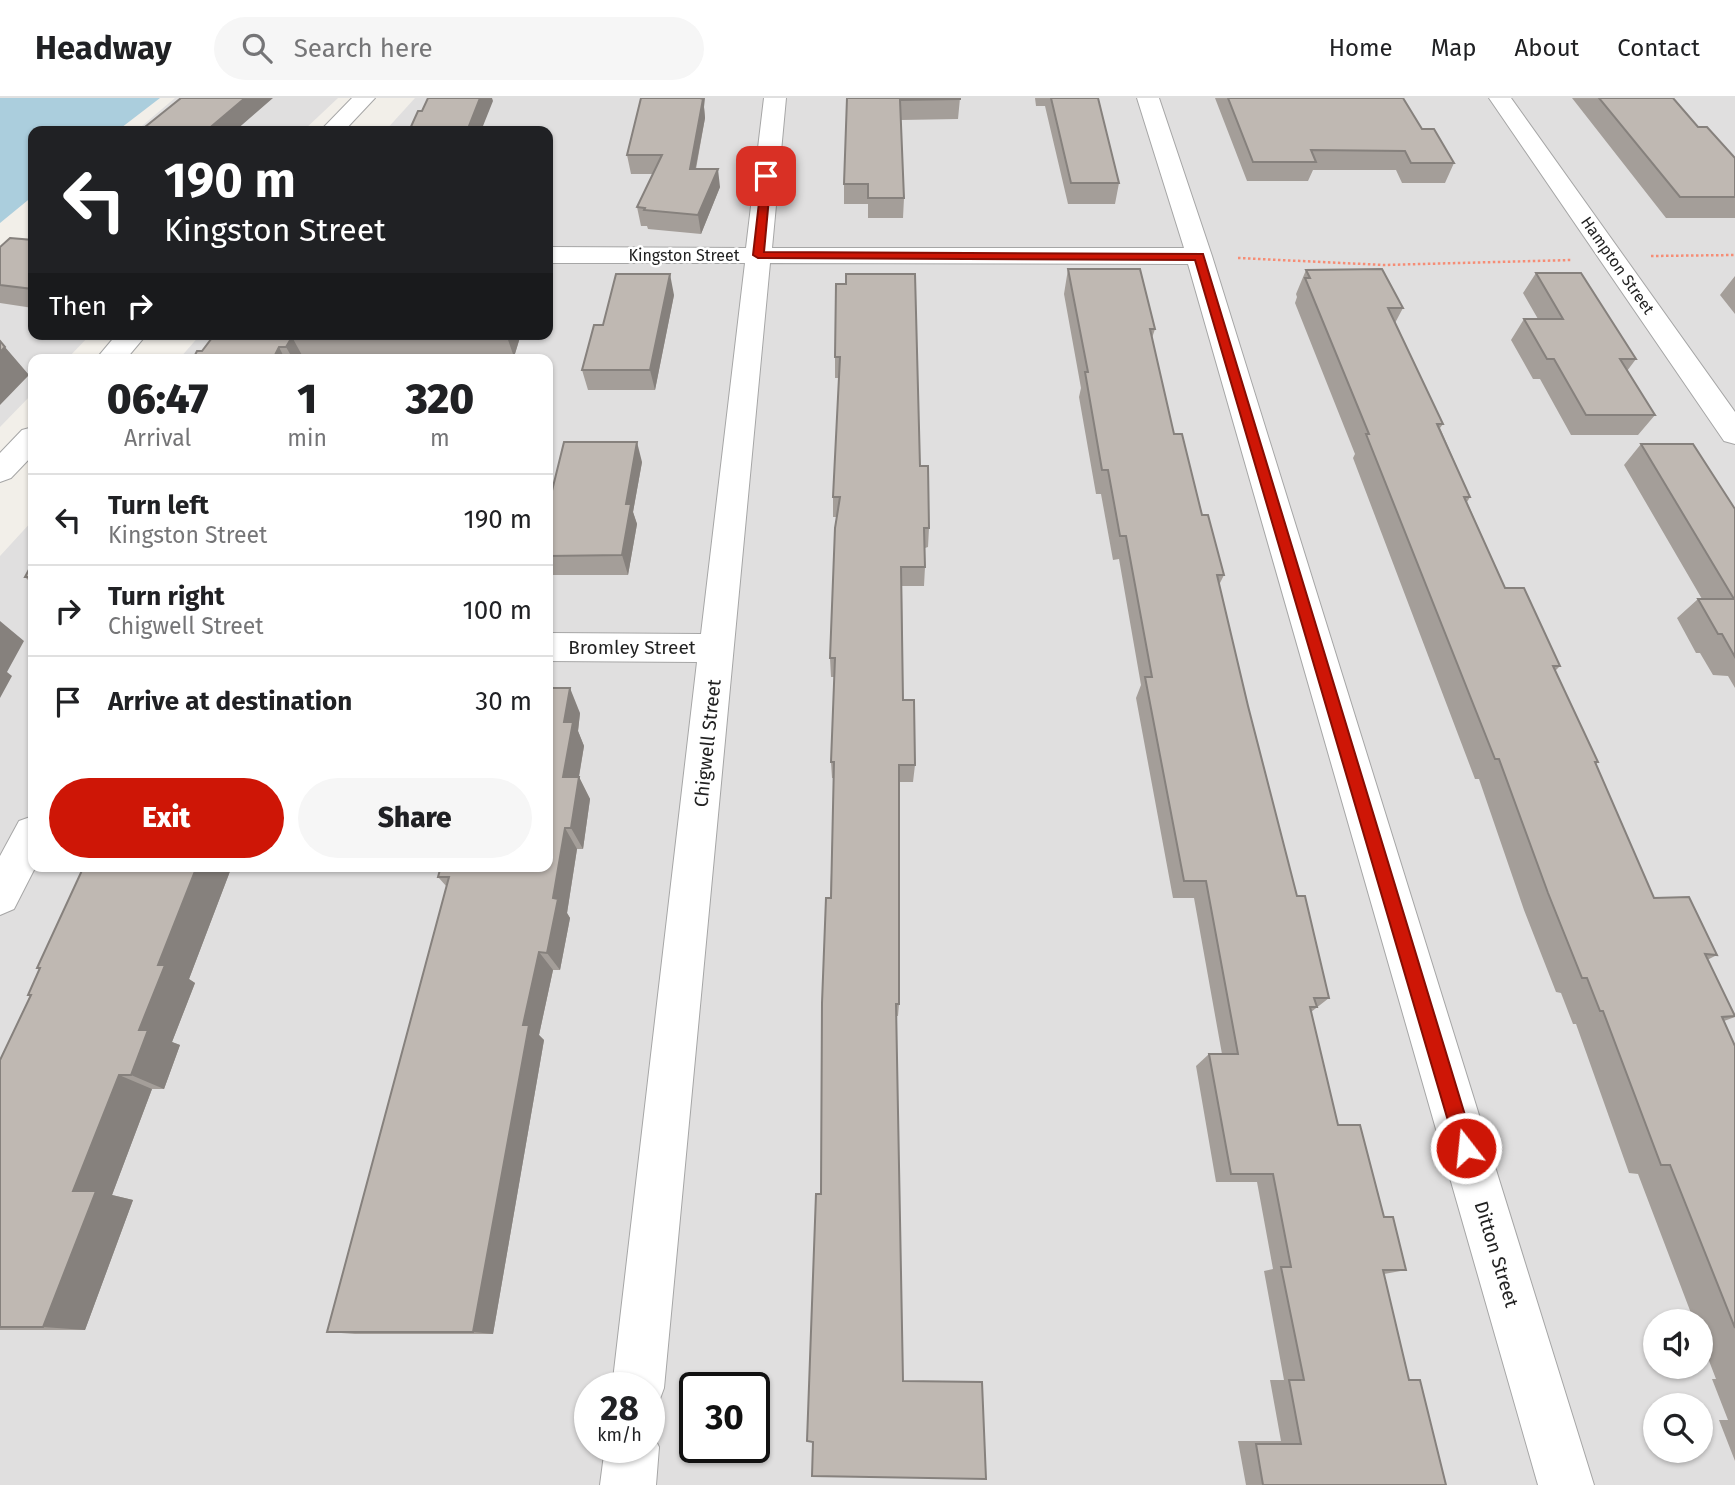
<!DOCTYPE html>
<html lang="en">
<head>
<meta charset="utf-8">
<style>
	:root { --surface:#fff; --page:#f6f6f6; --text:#202124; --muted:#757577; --line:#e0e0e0; --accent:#ce1606 }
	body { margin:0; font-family:"Fira Sans",sans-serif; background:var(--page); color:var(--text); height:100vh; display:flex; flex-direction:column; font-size:26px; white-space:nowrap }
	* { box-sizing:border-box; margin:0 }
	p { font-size:23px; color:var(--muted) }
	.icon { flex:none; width:38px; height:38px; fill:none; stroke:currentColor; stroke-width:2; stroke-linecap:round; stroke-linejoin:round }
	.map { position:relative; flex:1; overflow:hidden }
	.details { position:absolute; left:28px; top:256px; width:525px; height:518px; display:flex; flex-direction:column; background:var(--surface); border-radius:14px; box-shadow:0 2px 5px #0004 }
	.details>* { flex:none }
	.banner { position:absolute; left:28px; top:28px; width:525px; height:214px; border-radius:14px; box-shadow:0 2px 5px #0004; background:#202124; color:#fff; overflow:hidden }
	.tools { position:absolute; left:1643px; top:1211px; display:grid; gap:14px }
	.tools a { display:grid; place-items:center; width:70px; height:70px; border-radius:50%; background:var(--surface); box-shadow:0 2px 5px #0004; font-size:35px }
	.speed { position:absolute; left:574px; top:1274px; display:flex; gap:14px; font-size:35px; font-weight:700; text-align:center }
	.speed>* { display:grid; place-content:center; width:91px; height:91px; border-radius:50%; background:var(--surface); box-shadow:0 2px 5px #0004; line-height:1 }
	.speed small { font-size:18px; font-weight:400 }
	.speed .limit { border:4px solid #111; border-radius:10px; background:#fff; color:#111 }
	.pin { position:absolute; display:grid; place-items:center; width:60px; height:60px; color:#fff; margin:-30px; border-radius:14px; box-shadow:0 4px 10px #0006 }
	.me { position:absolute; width:77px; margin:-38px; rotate:344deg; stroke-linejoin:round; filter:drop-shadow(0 0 5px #0008) }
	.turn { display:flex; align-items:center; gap:24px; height:147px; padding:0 21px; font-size:32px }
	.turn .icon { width:91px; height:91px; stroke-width:2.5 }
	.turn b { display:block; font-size:49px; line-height:60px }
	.then { display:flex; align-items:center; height:66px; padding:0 21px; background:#0003; gap:14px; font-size:26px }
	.eta { display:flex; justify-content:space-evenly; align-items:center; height:119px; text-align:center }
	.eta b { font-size:42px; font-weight:800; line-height:49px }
	.cta { display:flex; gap:14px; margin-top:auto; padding:14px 21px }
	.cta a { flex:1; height:80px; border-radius:42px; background:var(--accent); color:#fff; font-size:28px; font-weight:800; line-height:80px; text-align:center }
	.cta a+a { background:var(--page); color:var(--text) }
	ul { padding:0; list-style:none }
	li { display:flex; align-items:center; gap:21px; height:91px; padding:0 21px; border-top:2px solid var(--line) }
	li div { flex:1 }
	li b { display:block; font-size:26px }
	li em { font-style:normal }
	header { display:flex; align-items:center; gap:42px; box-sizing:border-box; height:98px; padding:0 35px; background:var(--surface); border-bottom:2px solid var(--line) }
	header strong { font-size:33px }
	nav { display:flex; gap:38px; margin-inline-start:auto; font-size:24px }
	.search { width:490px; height:63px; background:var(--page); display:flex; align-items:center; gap:18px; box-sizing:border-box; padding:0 24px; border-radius:38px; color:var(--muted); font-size:26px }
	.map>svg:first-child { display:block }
	.residential { fill:#e0dfdf; fill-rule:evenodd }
	.water { fill:#abcedd }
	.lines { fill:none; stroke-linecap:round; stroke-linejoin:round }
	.minor-casing { stroke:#a6a6a6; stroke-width:2 }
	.tertiary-casing { stroke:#a6a6a6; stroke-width:2 }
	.path { stroke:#f68d75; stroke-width:2.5; stroke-dasharray:2.5 2.5; stroke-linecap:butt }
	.minor { fill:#fff; fill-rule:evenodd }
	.tertiary { fill:#fff; fill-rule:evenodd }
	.wall { fill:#a49e99 }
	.shaded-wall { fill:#86817d }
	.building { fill:#bfb8b2; stroke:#86817d; stroke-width:2 }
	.route { fill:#ce1606; stroke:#860e04; stroke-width:2 }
	.labels { text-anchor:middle; stroke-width:5; stroke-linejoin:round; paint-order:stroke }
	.far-street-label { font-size:16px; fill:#222; stroke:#fff }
	.street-label { font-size:19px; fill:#222; stroke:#fff }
</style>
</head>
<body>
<header>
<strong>Headway</strong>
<div class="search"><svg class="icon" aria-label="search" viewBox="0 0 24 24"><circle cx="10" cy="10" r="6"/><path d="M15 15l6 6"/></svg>Search here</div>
<nav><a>Home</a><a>Map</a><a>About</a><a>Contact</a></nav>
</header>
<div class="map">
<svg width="1735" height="1387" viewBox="0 0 1735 1387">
	<rect width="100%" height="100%" fill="#f2efe9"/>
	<path class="residential" d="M 175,0 L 338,0 L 303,33 L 136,33 Z
		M 415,0 L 1735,0 L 1735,1387 L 0,1387 L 0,458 L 33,422 L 33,768 L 548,768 L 548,261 L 179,261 L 201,236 L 548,236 L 548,33 L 385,33 ZM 1656,1223 L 1701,1223 L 1701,1269 L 1656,1269 ZM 590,1290 L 649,1290 L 649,1349 L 590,1349 ZM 695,1290 L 754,1290 L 754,1349 L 695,1349 ZM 1656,1307 L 1701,1307 L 1701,1353 L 1656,1353 Z
		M 33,138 L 33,236 L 91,236 L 67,261 L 33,261 L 33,295 L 0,329 L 0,161 L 9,158 Z"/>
	<path class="water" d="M 0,0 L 160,0 L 117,33 L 33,33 L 33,98 L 0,125 Z"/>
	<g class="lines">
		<g class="minor-casing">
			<path id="minor" d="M 764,0 L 786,0 L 772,150 L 1184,150 L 1137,0 L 1159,0 L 1212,158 L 1594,1387 L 1538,1387 L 1188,166 L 770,165 L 664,1290 L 657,1309 L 649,1312 L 649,1290 L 612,1290 L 697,564 L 548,563 L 548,535 L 701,536 L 745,165 L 548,165 L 548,149 L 746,150 Z
				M 1489,0 L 1511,0 L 1735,314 L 1735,346 L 1724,343 Z
				M 33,718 L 33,768 L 36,768 L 14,811 L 0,817 L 0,758 L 19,723 Z
				M 649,1329 L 659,1349 L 656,1387 L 600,1387 L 605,1349 L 649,1349 Z"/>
		</g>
		<g class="tertiary-casing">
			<path id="tertiary" d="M 352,0 L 375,0 L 344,33 L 320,33 Z
				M 117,236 L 147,236 L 126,261 L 96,261 Z
				M 33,329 L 33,357 L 11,380 L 0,384 L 0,355 L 22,332 Z"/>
		</g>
		<path class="path" d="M 1651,158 L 1735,157
			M 1238,160 L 1384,167 L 1572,162"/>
		<use href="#minor" class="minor"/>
		<use href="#tertiary" class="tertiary"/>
	</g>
	<path class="wall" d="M 847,0 L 960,0 L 958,21 L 901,22 L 904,100 L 903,120 L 868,120 L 868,106 L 844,106 L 844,86 Z
		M 1035,0 L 1098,0 L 1119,85 L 1115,106 L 1068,106 L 1045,8 L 1036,8 Z
		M 1215,0 L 1403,0 L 1422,31 L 1454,65 L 1445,85 L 1402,85 L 1396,72 L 1313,72 L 1308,83 L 1247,83 Z
		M 1572,0 L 1673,0 L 1698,29 L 1735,60 L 1735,120 L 1666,120 Z
		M 704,9 L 705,20 L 696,71 L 720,89 L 701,136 L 648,131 L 647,128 L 641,128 L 637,109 L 653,76 L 631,76 L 627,57 Z
		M 33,142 L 33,210 L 0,205 L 0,149 Z
		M 1068,171 L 1155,231 L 1152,240 L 1174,336 L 1224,477 L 1219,487 L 1248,608 L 1297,798 L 1329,900 L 1311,914 L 1338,1027 L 1384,1119 L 1406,1172 L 1384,1176 L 1409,1282 L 1446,1387 L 1246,1387 L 1238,1343 L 1281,1343 L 1270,1282 L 1284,1282 L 1264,1173 L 1273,1171 L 1257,1084 L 1216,1084 L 1196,968 L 1209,956 L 1222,956 L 1194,800 L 1173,800 L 1136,600 L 1141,587 L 1119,461 L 1113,462 L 1101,396 L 1096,396 L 1079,299 L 1081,290 L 1064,196 Z
		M 1306,172 L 1403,210 L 1395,225 L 1443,326 L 1440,330 L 1470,399 L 1467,404 L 1505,490 L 1560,568 L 1555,573 L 1598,664 L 1596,666 L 1654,800 L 1717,857 L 1707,862 L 1735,919 L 1724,923 L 1735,948 L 1735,1363 L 1719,1322 L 1728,1322 L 1712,1281 L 1716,1281 L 1701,1242 L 1701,1223 L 1694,1223 L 1638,1076 L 1629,1075 L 1576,926 L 1573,926 L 1561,895 L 1556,894 L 1524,812 L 1479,681 L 1475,681 L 1353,360 L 1355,356 L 1295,205 L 1297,199 L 1296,196 Z
		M 1536,175 L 1636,261 L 1627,273 L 1655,317 L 1638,337 L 1571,337 L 1540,281 L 1533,281 L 1511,242 L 1524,221 L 1538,221 L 1523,195 Z
		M 1735,178 L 1735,216 L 1720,197 Z
		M 836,186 L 920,368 L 929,430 L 928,449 L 925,450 L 925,469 L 924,488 L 902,488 L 903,602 L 915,667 L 913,684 L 899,684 L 899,906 L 898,918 L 896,918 L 812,1378 L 834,680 L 832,680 L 831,664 L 834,579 L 831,579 L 830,560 L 837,419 L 833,419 L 833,399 L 839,280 L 835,280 L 835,259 Z
		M 674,197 L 655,292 L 588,292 L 582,272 Z
		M 215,236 L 521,236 L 514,259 L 303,259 L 303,261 L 193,261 L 202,253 Z
		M 1641,346 L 1735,411 L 1735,590 L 1728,578 L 1713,577 L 1700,555 L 1696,555 L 1677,520 L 1698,501 L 1702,501 L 1624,367 Z
		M 642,364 L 633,414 L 637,426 L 628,477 L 548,477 L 548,409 Z
		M 33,464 L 33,487 L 25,479 Z
		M 580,615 L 578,633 L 584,648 L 579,679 L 590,701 L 583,751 L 577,751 L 567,815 L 570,820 L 560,872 L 553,872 L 539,937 L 544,942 L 493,1236 L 355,1236 L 327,1234 L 447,789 L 438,779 Z
		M 84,768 L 232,768 L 189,881 L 195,885 L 172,944 L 180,947 L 164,991 L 152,991 L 112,1097 L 133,1102 L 85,1232 L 0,1232 L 0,962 L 30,898 L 28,897 L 39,871 L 37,870 Z"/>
	<path class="shaded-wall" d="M 245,0 L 273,0 L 235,33 L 206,33 Z
		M 480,0 L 492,0 L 493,3 L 481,33 L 467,33 Z
		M 700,0 L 705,0 L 704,9 L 705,20 L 692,89 L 690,71 Z
		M 718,71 L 720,89 L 701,136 L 698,117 Z
		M 670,176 L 674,197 L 655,292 L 650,272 Z
		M 508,236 L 521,236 L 514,259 L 507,239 Z
		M 292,239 L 303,259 L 303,261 L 293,261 L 286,249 Z
		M 5,249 L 29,277 L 0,307 L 0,254 Z
		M 279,249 L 285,261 L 273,261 Z
		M 637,344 L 642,364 L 633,414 L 637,426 L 628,477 L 622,457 L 626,406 Z
		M 0,523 L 24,543 L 7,574 L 12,578 L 0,600 Z
		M 570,590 L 580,615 L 578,633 L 584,648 L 575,701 L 563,679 L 564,624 Z
		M 579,679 L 590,701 L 583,751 L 571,730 Z
		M 565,730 L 577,751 L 567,815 L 570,820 L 560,872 L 547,855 L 553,800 Z
		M 197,768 L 232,768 L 189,881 L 195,885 L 172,944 L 180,947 L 164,991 L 131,977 L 139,932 L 158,867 Z
		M 539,854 L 553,872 L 539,937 L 544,942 L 493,1236 L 473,1234 L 523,927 Z
		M 119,977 L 152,991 L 112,1097 L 133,1102 L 85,1232 L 43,1229 L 73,1093 Z"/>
	<path class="building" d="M 181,0 L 245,0 L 206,33 L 140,33 Z
		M 428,0 L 480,0 L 467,33 L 409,33 L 418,13 L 422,13 Z
		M 641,0 L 700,0 L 703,1 L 690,71 L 718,71 L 698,117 L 644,112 L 645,110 L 637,109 L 662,57 L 627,57 Z
		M 847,0 L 960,0 L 960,1 L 900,2 L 904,100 L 868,100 L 868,86 L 844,86 Z
		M 1051,0 L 1098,0 L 1119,85 L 1071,85 Z
		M 1228,0 L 1403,0 L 1422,31 L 1434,31 L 1454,65 L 1411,65 L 1405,53 L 1311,52 L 1316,64 L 1253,64 Z
		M 1599,0 L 1673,0 L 1698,29 L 1707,29 L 1735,60 L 1735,99 L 1680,99 Z
		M 10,140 L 33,142 L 33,191 L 0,187 L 0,149 Z
		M 1068,171 L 1140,171 L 1155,231 L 1150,231 L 1174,336 L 1182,336 L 1202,417 L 1208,417 L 1224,477 L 1217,477 L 1248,608 L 1297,798 L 1305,798 L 1329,900 L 1314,900 L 1317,909 L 1310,909 L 1338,1027 L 1360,1027 L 1384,1119 L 1393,1119 L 1406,1172 L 1383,1172 L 1409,1282 L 1420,1282 L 1446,1387 L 1263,1387 L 1256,1346 L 1301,1346 L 1289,1282 L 1304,1282 L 1281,1169 L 1291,1169 L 1273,1076 L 1231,1076 L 1209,956 L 1238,956 L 1206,783 L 1184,783 L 1145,579 L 1152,579 L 1126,438 L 1120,438 L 1108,372 L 1102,372 L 1085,274 L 1088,274 Z
		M 1382,171 L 1403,210 L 1388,210 L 1443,326 L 1437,326 L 1470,399 L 1464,399 L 1505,490 L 1524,490 L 1560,568 L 1553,568 L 1598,664 L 1595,664 L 1654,800 L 1689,799 L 1717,857 L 1705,856 L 1735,918 L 1722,919 L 1735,948 L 1735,1230 L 1670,1067 L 1661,1067 L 1603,913 L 1600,913 L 1587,880 L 1582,880 L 1548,795 L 1499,661 L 1495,661 L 1366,336 L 1369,336 L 1305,180 L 1310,180 L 1306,172 Z
		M 1536,175 L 1581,175 L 1636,261 L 1620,261 L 1655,317 L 1586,317 L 1554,261 L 1547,261 L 1524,221 L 1563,221 Z
		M 616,176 L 670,176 L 650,272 L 582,272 L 594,227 L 603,227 Z
		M 846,176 L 915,176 L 920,368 L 928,368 L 929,430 L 924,430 L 925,469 L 901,469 L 903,602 L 914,602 L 915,667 L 899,667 L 899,906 L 896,906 L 903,1283 L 982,1284 L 986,1381 L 812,1378 L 813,1344 L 807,1343 L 816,1096 L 821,1096 L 822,905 L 826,800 L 831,800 L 834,664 L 831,664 L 835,560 L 830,560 L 835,430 L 840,399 L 833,399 L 840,259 L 835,259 L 836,186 L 846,186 Z
		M 215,236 L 508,236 L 507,239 L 292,239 L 286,249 L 279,249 L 273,261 L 193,261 L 197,253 L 202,253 Z
		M 0,243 L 5,249 L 0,254 Z
		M 564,344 L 637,344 L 626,406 L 631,406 L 622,457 L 548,458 L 548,409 Z
		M 1641,346 L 1693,346 L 1735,411 L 1735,559 L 1722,536 L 1718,536 L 1698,501 L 1734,501 Z
		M 33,464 L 33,479 L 25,479 Z
		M 548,590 L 570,590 L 564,624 L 573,624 L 563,679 L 579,679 L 571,730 L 565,730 L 553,800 L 558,801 L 547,855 L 539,854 L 523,927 L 529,927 L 473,1234 L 327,1234 L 449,779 L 438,779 L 441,768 L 548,768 Z
		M 84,768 L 197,768 L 158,867 L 165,867 L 139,932 L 148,932 L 131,977 L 119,977 L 73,1093 L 96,1093 L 43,1229 L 0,1229 L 0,962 L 31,897 L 28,897 L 40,870 L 37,870 Z"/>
	<path class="route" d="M 766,75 L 771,78 L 764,154 L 1203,156 L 1475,1050 L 1473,1057 L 1466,1060 L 1459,1057 L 1456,1050 L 1195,162 L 758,160 L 753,157 L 762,78 Z"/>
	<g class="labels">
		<g class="far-street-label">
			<text x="684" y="163">Kingston Street</text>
			<text transform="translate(1618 167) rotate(55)" y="6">Hampton Street</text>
		</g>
		<g class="street-label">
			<text x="632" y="556">Bromley Street</text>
			<text transform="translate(707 645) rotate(-84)" y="7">Chigwell Street</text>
			<text transform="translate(1497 1156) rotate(73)" y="7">Ditton Street</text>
		</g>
	</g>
</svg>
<div class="tools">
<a><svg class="icon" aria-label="sound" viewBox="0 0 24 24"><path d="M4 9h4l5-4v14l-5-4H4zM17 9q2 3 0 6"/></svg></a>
<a><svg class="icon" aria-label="search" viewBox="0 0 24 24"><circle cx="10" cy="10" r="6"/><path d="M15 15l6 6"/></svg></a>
</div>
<div class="speed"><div>28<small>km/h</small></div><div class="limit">30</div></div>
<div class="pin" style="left:766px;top:78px;background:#d93025"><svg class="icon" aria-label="arrive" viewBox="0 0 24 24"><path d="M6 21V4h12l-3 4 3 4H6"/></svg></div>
<svg class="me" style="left:1466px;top:1050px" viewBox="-20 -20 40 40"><circle r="17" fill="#ce1606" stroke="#fff" stroke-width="3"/><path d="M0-11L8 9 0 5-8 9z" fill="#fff"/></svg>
<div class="banner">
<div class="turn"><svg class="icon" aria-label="left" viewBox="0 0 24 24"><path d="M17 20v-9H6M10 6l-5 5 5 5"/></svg><div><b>190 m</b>Kingston Street</div></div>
<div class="then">Then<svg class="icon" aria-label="right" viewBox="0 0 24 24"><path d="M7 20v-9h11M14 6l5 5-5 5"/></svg></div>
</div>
<section class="details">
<div class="eta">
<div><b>06:47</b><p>Arrival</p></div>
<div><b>1</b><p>min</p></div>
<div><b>320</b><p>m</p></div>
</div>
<ul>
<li><svg class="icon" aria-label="left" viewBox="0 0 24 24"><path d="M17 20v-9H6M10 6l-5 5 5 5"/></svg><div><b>Turn left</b><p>Kingston Street</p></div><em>190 m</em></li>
<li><svg class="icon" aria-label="right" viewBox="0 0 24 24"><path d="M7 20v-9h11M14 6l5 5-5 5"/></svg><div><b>Turn right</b><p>Chigwell Street</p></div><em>100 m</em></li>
<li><svg class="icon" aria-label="arrive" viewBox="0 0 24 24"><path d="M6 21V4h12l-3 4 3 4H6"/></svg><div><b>Arrive at destination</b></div><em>30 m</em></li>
</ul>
<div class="cta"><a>Exit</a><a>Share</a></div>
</section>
</div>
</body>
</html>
